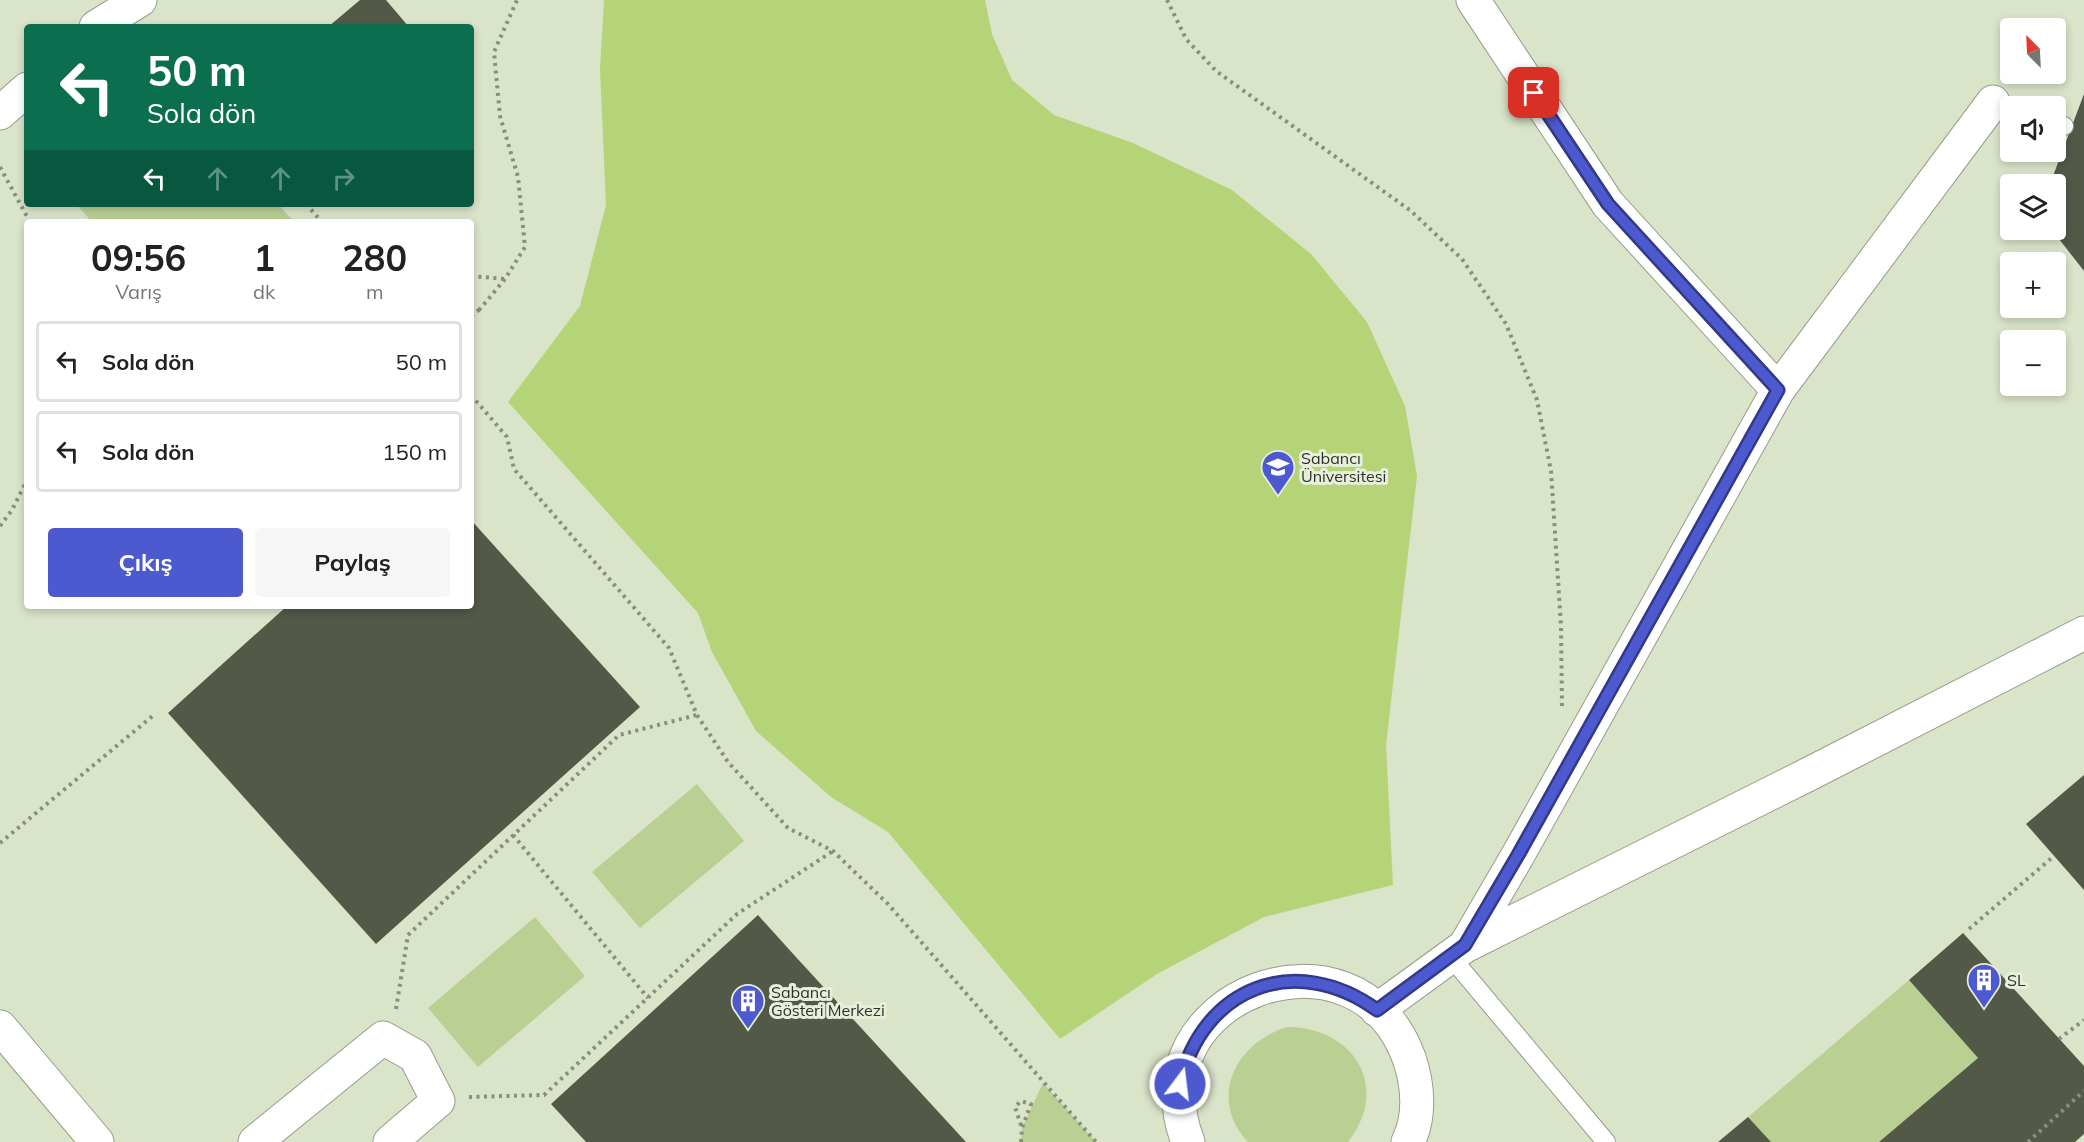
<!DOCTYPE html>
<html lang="tr">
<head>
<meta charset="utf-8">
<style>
	:root { --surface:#fff; --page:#f6f6f6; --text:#222; --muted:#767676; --line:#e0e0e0; --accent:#4d59cf }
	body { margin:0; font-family:Mulish,sans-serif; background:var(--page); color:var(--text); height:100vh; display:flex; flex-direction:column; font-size:22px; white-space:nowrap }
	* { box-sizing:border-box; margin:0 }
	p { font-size:20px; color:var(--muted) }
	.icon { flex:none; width:33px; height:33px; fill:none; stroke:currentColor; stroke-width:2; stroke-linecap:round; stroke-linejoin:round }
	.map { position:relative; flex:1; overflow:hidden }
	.sheet { position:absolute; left:24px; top:219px; width:450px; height:390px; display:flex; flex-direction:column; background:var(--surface); border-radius:6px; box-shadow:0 3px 9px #0003 }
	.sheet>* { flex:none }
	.hud { position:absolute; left:24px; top:24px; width:450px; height:183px; border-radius:6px; box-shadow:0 3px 9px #0003; background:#0b6e4f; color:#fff; overflow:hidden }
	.needle { width:39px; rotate:336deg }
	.fabs { position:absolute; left:2000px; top:18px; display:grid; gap:12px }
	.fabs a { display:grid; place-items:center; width:66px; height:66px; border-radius:6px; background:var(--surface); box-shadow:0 3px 9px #0003; font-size:30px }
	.pin { position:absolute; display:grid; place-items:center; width:51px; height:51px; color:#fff; margin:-26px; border-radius:12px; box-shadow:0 3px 9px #0006 }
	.me { position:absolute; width:66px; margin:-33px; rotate:15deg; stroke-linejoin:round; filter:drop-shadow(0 0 4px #0008) }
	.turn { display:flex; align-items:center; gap:21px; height:126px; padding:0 24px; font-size:27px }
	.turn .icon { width:78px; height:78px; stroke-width:2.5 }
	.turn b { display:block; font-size:42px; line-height:51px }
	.lanes { display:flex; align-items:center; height:57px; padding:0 24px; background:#0003; justify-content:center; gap:30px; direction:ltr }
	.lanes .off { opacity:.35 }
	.eta { display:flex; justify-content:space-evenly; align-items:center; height:102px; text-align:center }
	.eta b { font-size:36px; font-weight:700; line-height:42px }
	.primary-button { display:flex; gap:12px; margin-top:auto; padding:12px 24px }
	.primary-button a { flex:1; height:69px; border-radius:6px; background:var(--accent); color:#fff; font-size:24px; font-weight:700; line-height:69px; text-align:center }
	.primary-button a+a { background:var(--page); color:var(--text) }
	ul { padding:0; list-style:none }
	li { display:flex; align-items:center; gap:18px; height:81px; margin:0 12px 9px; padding:0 12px; border:3px solid var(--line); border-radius:6px }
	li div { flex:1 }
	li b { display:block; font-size:22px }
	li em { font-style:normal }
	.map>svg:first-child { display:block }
	.built { fill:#dae4c9; fill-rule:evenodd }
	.green { fill:#bad092 }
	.water { fill:#b5d377 }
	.building { fill:#525947 }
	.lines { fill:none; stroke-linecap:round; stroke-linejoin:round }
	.lane-casing { stroke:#969d89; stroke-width:20 }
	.street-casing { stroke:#969d89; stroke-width:35 }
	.path { stroke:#888e80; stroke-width:4; stroke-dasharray:3 4.5; stroke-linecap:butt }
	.lane { stroke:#fff; stroke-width:18 }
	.street { stroke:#fff; stroke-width:33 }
	.route-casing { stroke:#323a87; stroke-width:15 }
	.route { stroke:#4d59cf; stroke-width:10 }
	.labels { text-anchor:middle; stroke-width:6; stroke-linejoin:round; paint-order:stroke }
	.poi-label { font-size:16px; fill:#2e3129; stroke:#e7efda; text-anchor:start }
</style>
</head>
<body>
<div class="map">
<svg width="2084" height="1142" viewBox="0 0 2084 1142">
	<rect width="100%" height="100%" fill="#e7efda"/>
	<path class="built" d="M 0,0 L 2084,0 L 2084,1142 L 0,1142 ZM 27,27 L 471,27 L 471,204 L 27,204 ZM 2010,28 L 2055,28 L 2055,74 L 2010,74 ZM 2010,106 L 2055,106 L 2055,152 L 2010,152 ZM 2010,184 L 2055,184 L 2055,230 L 2010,230 ZM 27,222 L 471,222 L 471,606 L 27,606 ZM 2010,262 L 2055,262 L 2055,308 L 2010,308 ZM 2010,340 L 2055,340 L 2055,386 L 2010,386 Z"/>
	<path class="green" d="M 76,204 L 278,204 L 294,222 L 92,222 Z
		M 697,784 L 744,841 L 640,928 L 592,872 Z
		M 535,917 L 585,976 L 478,1067 L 428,1008 Z
		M 1909,980 L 1978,1058 L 1879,1142 L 1771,1142 L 1748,1117 Z
		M 1287,1027 C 1354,1027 1391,1087 1348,1142 L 1248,1142 C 1207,1098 1236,1042 1287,1027 Z
		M 1043,1083 L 1096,1142 L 1021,1142 L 1022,1128 Z"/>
	<path class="water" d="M 604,0 L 985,0 L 992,34 L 1012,80 L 1054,115 L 1133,143 L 1232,190 L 1311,254 L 1367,322 L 1405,406 L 1417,476 L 1386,745 L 1393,885 L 1264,917 L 1157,974 L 1060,1039 L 888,832 L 831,797 L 756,731 L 712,652 L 698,613 L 508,402 L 580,306 L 606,205 L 600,69 Z"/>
	<path class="building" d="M 360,0 L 386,0 L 409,27 L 328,27 Z
		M 2084,94 L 2084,271 L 2052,230 L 2055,230 L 2055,184 L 2050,184 Z
		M 471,520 L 640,707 L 376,944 L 168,713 L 287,606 L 471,606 Z
		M 2084,775 L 2084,890 L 2026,824 Z
		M 758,915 L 795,956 L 966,1142 L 586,1142 L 551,1104 Z
		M 1963,933 L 2084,1066 L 2084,1134 L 2075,1142 L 1879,1142 L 1978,1058 L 1909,980 Z
		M 1748,1117 L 1771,1142 L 1718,1142 Z"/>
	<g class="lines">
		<g class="lane-casing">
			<path id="lane" d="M 2055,124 L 2064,126
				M 1450,956 L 1606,1142"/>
		</g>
		<g class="street-casing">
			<path id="street" d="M 96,27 L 140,0
				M 0,113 L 27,89
				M 1778,390 L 1993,102
				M 1465,946 L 1518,855 L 1778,390 L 1608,204 L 1473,0
				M 1377,1010 L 1465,946 L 1813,772 L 2084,633
				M 0,1027 L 97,1142
				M 255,1142 L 383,1038 L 415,1056 L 438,1101 L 390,1142
				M 1188,1142 C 1131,994 1356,912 1409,1058 C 1418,1084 1421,1116 1408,1142"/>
		</g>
		<path class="path" d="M 1167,0 L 1186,39 L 1216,71 L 1411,211 L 1462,259 L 1506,324 L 1537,400 L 1551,471 L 1561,626 L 1562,707
			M 0,167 L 30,222
			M 306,204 L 322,222
			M 471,276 L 505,279
			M 471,310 L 480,309 L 505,279 L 525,247 L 518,177 L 500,116 L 494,52 L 517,0
			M 471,316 L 480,309
			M 471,395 L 507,437 L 514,469 L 669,648 L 697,715 L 728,762 L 788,828 L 833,851 L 888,904 L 1096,1142
			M 0,526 L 12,510 L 27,480
			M 513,835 L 648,998
			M 0,843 L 155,714
			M 1969,929 L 2054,856
			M 396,1009 L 408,935 L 619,735 L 697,715
			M 2059,1039 L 2084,1020
			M 469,1097 L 544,1095 L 737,914 L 833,851
			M 1021,1142 L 1022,1128 L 1031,1104 L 1021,1101 L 1015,1107 L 1022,1128
			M 2028,1142 L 2084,1091"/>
		<use href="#lane" class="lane"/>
		<use href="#street" class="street"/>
	</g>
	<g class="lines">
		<g class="route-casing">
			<path id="route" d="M 1180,1084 C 1202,987 1296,951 1377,1010 L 1465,945 L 1518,855 L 1778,390 L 1608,204 L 1534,93"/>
		</g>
		<use href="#route" class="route"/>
	</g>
	<defs>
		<g id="university-pin" transform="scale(1.725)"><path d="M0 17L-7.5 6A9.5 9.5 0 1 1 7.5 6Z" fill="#4d59cf" stroke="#e7efda"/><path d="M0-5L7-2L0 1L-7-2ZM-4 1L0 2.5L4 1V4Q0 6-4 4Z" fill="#fff"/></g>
		<g id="building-pin" transform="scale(1.725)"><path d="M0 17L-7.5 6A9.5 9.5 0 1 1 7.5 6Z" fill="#4d59cf" stroke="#e7efda"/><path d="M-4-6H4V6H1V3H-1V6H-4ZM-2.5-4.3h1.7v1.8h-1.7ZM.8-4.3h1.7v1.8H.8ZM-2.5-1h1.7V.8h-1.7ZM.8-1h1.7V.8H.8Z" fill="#fff"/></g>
	</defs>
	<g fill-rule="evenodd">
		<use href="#university-pin" x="1278" y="467"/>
		<use href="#building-pin" x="1984" y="980"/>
		<use href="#building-pin" x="748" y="1001"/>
	</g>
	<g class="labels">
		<g class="poi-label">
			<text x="1301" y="464">Sabancı<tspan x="1301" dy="18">Üniversitesi</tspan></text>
			<text x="2007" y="986">SL</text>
			<text x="771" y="998">Sabancı<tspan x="771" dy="18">Gösteri Merkezi</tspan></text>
		</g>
	</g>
</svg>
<div class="fabs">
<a><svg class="needle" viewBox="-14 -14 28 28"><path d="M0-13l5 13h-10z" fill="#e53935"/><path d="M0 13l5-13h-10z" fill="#767676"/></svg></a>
<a><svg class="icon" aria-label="sound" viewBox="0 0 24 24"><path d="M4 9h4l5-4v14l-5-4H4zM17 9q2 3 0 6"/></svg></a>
<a><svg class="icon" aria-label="layers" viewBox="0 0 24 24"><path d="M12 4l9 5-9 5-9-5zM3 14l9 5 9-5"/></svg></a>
<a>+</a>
<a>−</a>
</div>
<div class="pin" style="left:1534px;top:93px;background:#d93025"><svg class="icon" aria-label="arrive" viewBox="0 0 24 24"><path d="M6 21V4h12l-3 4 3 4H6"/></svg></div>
<svg class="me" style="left:1180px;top:1084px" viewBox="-20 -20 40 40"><circle r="17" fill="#4d59cf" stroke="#fff" stroke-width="3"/><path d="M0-11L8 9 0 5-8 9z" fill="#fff"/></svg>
<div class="hud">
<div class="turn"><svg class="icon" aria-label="left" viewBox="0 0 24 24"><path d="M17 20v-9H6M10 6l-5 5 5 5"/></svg><div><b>50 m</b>Sola dön</div></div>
<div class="lanes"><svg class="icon" aria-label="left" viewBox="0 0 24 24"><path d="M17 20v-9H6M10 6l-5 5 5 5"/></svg><svg class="icon off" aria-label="ahead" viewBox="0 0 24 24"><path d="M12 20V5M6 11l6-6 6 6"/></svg><svg class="icon off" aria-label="ahead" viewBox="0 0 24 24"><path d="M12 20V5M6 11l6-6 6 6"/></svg><svg class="icon off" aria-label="right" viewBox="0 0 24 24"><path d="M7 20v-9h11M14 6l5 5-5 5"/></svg></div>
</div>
<section class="sheet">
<div class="eta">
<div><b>09:56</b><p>Varış</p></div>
<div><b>1</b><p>dk</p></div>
<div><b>280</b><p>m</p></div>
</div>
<ul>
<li><svg class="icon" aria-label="left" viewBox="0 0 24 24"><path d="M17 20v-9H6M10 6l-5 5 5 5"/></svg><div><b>Sola dön</b></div><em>50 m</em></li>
<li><svg class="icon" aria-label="left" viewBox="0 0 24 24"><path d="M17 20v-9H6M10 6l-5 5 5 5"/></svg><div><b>Sola dön</b></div><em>150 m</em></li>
</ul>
<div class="primary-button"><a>Çıkış</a><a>Paylaş</a></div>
</section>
</div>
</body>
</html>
